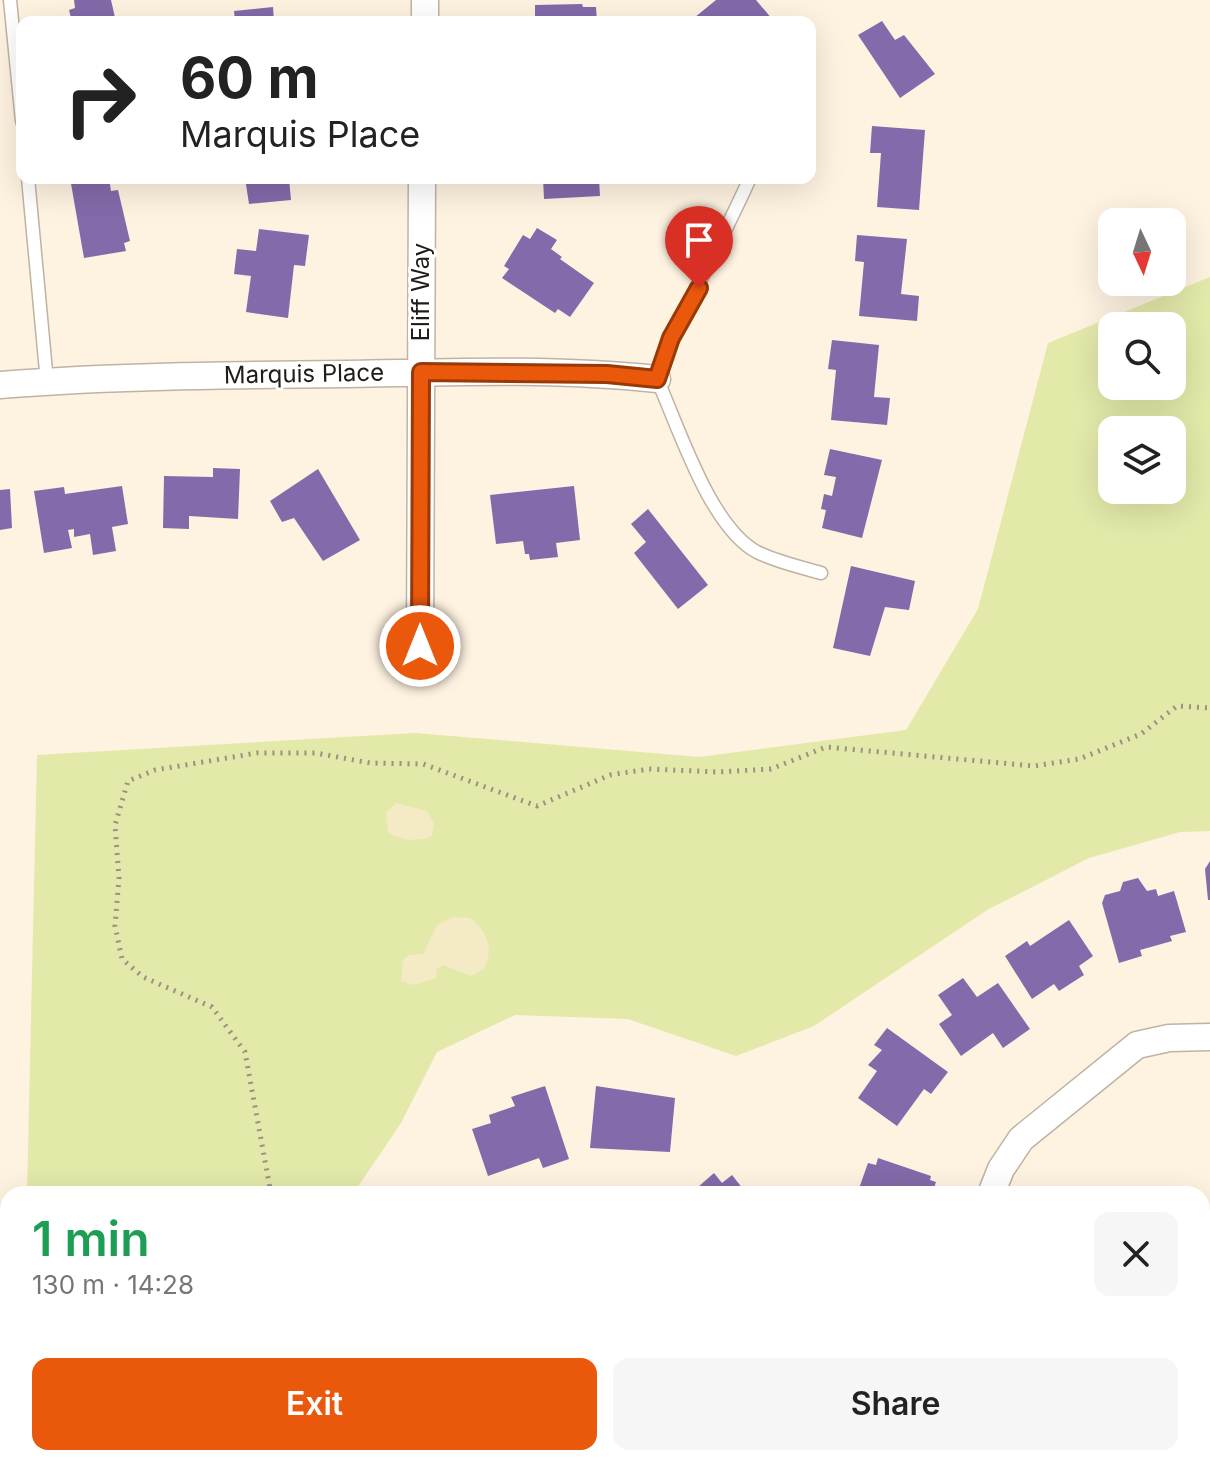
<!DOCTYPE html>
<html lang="en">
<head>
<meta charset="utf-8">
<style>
	:root { --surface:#fff; --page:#f6f6f6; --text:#222; --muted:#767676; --accent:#ea580c }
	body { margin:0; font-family:Inter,sans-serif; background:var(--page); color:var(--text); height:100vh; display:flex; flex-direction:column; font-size:30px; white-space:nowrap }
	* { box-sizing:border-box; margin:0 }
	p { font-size:26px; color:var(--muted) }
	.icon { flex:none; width:44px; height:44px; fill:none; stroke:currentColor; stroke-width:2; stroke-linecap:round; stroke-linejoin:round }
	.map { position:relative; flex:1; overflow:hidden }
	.panel { position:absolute; left:0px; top:1186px; width:1210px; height:280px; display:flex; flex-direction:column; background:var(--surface); border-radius:24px 24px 0 0; box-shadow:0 8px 32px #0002 }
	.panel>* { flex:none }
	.banner { position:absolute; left:16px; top:16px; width:800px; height:168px; border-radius:16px; box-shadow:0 8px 32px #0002; background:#fff; color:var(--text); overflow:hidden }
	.needle { width:52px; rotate:176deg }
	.fabs { position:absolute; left:1098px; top:208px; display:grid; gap:16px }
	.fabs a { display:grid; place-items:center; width:88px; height:88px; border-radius:16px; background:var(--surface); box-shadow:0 8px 32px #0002; font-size:40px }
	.pin { position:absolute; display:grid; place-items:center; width:68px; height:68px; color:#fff; margin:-82px -34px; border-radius:50% 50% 50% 0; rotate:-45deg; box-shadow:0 0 8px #0007 }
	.pin .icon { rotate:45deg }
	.me { position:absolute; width:88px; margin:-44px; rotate:0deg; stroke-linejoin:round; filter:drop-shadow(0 0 6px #0008) }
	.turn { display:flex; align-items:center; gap:28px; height:168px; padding:0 32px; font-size:36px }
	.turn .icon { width:104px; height:104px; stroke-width:2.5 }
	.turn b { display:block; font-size:56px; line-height:68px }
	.round { display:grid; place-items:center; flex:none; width:84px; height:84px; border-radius:16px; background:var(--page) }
	.overview { display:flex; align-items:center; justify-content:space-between; height:136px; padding:0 32px }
	h1 { font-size:48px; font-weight:600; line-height:60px; color:#1e9e55 }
	.button { display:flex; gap:16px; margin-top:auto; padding:16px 32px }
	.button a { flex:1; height:92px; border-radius:16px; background:var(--accent); color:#fff; font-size:32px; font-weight:600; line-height:92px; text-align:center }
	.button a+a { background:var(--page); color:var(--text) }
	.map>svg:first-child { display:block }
	.green { fill:#e3e9a9; fill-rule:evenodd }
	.sand { fill:#f4eac5 }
	.building { fill:#836aaa }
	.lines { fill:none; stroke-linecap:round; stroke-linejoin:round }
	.service-casing { stroke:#bfb3a3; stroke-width:15 }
	.minor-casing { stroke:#bfb3a3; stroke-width:29 }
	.path { stroke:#999185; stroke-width:5; stroke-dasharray:2 6; stroke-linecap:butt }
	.service { stroke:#fff; stroke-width:12 }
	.minor { stroke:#fff; stroke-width:26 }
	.route-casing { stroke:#983908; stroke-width:20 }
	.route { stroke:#ea580c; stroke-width:14 }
	.labels { text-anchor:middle; stroke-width:6; stroke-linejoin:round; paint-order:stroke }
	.street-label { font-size:24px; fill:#201c16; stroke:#fff }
</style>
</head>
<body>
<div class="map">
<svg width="1210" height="1466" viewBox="0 0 1210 1466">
	<rect width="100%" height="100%" fill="#fef2e1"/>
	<path class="green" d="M 1210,277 L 1210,831 L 1180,832 L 1089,858 L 987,910 L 814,1026 L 736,1056 L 628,1019 L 515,1015 L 437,1052 L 401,1123 L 353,1194 L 27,1194 L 37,755 L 415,733 L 699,757 L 906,730 L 978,609 L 1048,343 ZM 1112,326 L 1172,326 L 1172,386 L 1112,386 ZM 1112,430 L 1172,430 L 1172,490 L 1112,490 Z
		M 30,1458 L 393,1458 L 396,1466 L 30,1466 Z"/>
	<path class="sand" d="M 396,803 L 427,811 L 434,824 L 432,836 C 418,842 400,841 388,832 L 386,813 Z
		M 453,917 L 470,918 C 487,931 495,949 484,969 L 471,976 L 443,965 L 437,969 L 436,978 L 414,985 L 401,981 L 403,960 L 409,955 L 423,954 L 437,925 Z"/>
	<path class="building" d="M 74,0 L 111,0 L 116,22 L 72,22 L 69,10 L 75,8 Z
		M 716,0 L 756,0 L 773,20 L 689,22 Z
		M 582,4 L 583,7 L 596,7 L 597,22 L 535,22 L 535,5 Z
		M 273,7 L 274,22 L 235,22 L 234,11 Z
		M 882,21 L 895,40 L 904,35 L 935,74 L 900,98 L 858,35 Z
		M 872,126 L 925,130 L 919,210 L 877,207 L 881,153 L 870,153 Z
		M 70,178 L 109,178 L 111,191 L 118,190 L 130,241 L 124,243 L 126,251 L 84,258 Z
		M 245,178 L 289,178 L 291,200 L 249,204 Z
		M 543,178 L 599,178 L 600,196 L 544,199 Z
		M 537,228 L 557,240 L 551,249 L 562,257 L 560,259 L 594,283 L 570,317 L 558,309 L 555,313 L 502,278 L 509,269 L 504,266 L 523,235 L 530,239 Z
		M 259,229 L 309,235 L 305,266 L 294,265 L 288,318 L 246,312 L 251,276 L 234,274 L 237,249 L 256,251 Z
		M 857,235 L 907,239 L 901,294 L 919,296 L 917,321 L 859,316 L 864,262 L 855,261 Z
		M 832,340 L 879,345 L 874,397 L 890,398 L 887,425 L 831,420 L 836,370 L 828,369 Z
		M 830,449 L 882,460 L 862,538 L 822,528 L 826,510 L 821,509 L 824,494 L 832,496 L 836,477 L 824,475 Z
		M 213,468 L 240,469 L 238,519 L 189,516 L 189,529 L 163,528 L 164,476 L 213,477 Z
		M 318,469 L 360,540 L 323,561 L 294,518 L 282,522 L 270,501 Z
		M 122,486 L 128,524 L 112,527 L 116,551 L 93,555 L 90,534 L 74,537 L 74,529 L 68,530 L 72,548 L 44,553 L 34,491 L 64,487 L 65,494 Z
		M 574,486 L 580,540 L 556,543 L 558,557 L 530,560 L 529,554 L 525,554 L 523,541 L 496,544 L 490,495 Z
		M 10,489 L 12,528 L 0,530 L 0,490 Z
		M 648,509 L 708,585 L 678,609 L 634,553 L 646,542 L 631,524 Z
		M 851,566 L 915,581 L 909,610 L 885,607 L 870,656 L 833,648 Z
		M 1210,861 L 1210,900 L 1208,900 L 1205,869 Z
		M 1138,878 L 1147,891 L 1156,889 L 1158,896 L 1174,891 L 1186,932 L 1170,936 L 1172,941 L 1140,950 L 1142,956 L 1119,963 L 1102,903 L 1105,895 L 1120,891 L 1123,882 Z
		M 1069,920 L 1093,956 L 1079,966 L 1084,975 L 1059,991 L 1054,984 L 1032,999 L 1005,956 L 1027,941 L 1030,946 Z
		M 963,978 L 977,997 L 998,983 L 1030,1029 L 1003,1048 L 993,1033 L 961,1056 L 939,1024 L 952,1015 L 938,995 Z
		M 887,1028 L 948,1072 L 931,1094 L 924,1089 L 897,1126 L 858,1098 L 877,1071 L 868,1065 L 882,1050 L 874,1045 Z
		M 545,1086 L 569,1159 L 543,1168 L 539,1158 L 488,1176 L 472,1129 L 491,1123 L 489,1115 L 515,1106 L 511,1097 Z
		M 596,1086 L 675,1098 L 670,1152 L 590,1148 Z
		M 878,1158 L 931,1176 L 930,1180 L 936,1182 L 932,1194 L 857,1194 L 868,1163 L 876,1165 Z
		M 714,1173 L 722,1183 L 732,1175 L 747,1194 L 690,1194 Z
		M 1210,1359 L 1210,1424 L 1202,1417 L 1202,1374 Z
		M 1202,1437 L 1210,1445 L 1210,1466 L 1135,1466 L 1144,1458 L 1202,1458 Z
		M 446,1458 L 559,1458 L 560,1466 L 469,1466 L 468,1462 L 447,1465 Z
		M 717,1458 L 743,1458 L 743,1459 L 718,1464 Z
		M 901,1458 L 930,1458 L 931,1463 L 903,1466 Z"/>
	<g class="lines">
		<g class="service-casing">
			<path id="service" d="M 10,0 L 22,121
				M 28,178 L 47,382
				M 750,178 C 720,245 682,310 657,379 C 679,428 710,527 757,552 C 777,562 800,567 821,573"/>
		</g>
		<g class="minor-casing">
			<path id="minor" d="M 425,22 L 425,0
				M 0,385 C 115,376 231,375 347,374 C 449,372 554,368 657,379
				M 420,646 L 422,178
				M 991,1194 L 1001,1169 L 1021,1139 L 1137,1045 L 1169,1038 L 1210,1037
				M 1202,1255 L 1210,1249
				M 618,1458 L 619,1466
				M 1005,1466 L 1012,1458"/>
		</g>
		<path class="path" d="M 271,1194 L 245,1052 L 212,1007 L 143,977 L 122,959 L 115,926 L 119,878 L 115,825 L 128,781 L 155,770 L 257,753 L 316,753 L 370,763 L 423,764 L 537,806 L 610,775 L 649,769 L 718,772 L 771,769 L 826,747 L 1034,766 L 1079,759 L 1141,734 L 1177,706 L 1210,708
			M 327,1458 L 329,1466"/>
		<use href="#service" class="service"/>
		<use href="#minor" class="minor"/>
	</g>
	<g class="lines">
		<g class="route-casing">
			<path id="route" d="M 420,646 L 421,372 L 607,374 L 657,379 L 671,338 L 699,288"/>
		</g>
		<use href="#route" class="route"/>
	</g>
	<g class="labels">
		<g class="street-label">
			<text transform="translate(421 292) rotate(-90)" y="8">Eliff Way</text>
			<text transform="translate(304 374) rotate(-1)" y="8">Marquis Place</text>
		</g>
	</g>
</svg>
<div class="fabs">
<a><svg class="needle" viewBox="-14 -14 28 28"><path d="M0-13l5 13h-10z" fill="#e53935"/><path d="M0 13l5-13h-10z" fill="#767676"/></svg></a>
<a><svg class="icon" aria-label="search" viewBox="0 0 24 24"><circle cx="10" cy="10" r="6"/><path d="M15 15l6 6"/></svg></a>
<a><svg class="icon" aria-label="layers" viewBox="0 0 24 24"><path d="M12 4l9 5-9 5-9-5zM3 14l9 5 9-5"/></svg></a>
</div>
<div class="pin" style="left:699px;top:288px;background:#d93025"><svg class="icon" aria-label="arrive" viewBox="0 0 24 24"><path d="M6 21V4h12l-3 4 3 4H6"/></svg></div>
<svg class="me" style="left:420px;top:646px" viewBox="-20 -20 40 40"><circle r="17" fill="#ea580c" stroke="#fff" stroke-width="3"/><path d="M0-11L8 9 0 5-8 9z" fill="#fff"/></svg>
<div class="banner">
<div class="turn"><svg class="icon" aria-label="right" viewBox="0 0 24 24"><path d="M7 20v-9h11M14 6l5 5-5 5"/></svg><div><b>60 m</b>Marquis Place</div></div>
</div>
<section class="panel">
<div class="overview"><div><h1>1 min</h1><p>130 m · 14:28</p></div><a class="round"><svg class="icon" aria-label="close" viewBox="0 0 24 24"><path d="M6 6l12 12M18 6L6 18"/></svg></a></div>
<div class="button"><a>Exit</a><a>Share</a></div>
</section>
</div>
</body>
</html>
